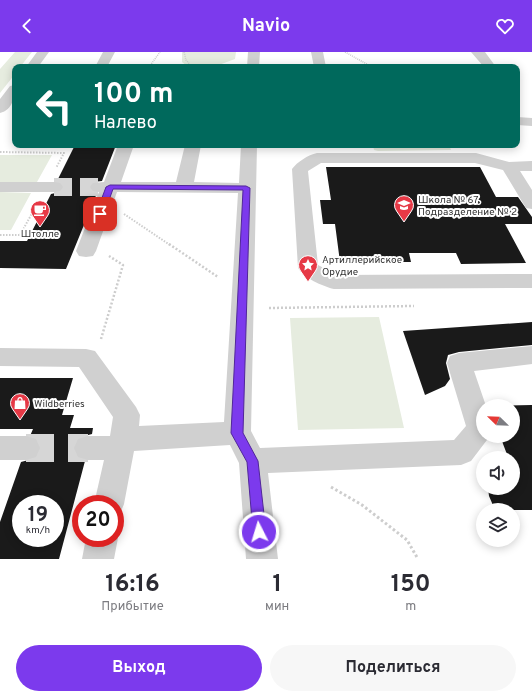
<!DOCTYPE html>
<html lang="ru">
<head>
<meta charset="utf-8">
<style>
	:root { --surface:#fff; --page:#f7f7f7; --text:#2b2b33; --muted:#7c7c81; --accent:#7c3aed }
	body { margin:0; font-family:Overpass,sans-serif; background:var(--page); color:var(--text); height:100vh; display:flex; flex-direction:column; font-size:15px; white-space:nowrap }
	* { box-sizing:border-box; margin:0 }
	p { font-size:13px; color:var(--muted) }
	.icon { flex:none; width:22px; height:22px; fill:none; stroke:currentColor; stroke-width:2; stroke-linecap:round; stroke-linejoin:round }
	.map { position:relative; height:507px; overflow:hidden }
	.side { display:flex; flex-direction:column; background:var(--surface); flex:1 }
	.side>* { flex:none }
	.banner { position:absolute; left:12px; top:12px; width:508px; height:84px; border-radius:8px; box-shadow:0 2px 10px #0003; background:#00695c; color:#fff; overflow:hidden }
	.needle { width:26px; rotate:293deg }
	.buttons { position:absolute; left:476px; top:347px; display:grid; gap:8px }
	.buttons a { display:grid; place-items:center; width:44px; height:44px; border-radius:50%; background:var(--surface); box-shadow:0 2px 10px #0003; font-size:20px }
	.speed { position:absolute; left:12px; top:443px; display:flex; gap:8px; font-size:20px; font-weight:700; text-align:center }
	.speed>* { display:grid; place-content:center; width:52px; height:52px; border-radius:50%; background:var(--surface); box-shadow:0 2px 10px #0003; line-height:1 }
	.speed small { font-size:10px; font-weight:400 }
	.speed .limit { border:6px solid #d22; background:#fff; color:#111 }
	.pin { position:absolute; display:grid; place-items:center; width:34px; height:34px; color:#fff; margin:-17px; border-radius:8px; box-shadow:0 2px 6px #0006 }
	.me { position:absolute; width:44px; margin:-22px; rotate:355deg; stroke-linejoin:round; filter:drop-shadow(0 0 3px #0008) }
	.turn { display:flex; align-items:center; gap:14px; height:84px; padding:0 16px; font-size:18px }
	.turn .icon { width:52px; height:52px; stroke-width:2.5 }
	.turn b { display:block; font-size:28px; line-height:34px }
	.eta { display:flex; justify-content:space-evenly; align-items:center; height:68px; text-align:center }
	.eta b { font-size:24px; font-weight:700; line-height:28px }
	.cta { display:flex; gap:8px; margin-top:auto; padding:8px 16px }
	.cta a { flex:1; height:46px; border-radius:24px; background:var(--accent); color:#fff; font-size:16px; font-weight:700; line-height:46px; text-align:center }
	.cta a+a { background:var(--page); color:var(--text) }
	header { display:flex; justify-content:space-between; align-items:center; height:52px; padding:0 16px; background:var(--accent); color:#fff; font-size:18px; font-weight:700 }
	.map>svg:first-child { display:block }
	.green { fill:#e6ecdf }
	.building { fill:#1a1a1a; fill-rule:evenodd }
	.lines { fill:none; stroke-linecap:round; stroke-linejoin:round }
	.minor-tunnel-far1 { stroke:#d6d6d6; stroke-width:18; stroke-dasharray:18 8; stroke-linecap:butt }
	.minor-tunnel { stroke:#d6d6d6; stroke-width:28; stroke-dasharray:28 14; stroke-linecap:butt }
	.path-far3 { stroke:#cdcdcd; stroke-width:1.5; stroke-dasharray:1 1; stroke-linecap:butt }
	.path-far2 { stroke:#cdcdcd; stroke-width:2; stroke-dasharray:1.5 1.5; stroke-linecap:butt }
	.path-far1 { stroke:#cdcdcd; stroke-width:2.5; stroke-dasharray:2 2; stroke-linecap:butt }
	.path { stroke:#cdcdcd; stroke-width:3; stroke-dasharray:2.5 2.5; stroke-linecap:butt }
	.minor { fill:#d0d0d0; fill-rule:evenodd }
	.route { fill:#7c3aed; stroke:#51269a }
	.labels { text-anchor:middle; stroke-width:4; stroke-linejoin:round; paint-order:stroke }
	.poi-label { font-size:10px; fill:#333; stroke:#fff; text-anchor:start }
</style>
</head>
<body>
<header><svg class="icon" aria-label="back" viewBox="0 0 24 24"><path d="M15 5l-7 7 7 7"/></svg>Navio<svg class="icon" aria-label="heart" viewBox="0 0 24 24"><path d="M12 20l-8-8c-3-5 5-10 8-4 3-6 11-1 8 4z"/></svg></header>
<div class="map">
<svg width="532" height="507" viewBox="0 0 532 507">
	<rect width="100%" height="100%" fill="#fff"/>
	<path class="green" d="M 15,0 L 32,0 L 20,15 L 15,15 L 15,22 L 0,41 L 0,17 Z
		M 182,0 L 236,0 L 235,7 L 216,14 L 188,15 L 182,10 Z
		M 373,93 L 449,93 L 451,98 L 378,99 L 374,98 Z
		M 0,103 L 52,103 L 37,130 L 0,130 Z
		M 0,140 L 31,141 L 11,178 L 0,178 Z
		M 379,265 L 404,376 L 298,378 L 290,266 Z"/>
	<path class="building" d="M 75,93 L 116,93 L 102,129 L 93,130 L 89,134 L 92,140 L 97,141 L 66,217 L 0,216 L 0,189 L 27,189 L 51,142 L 60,140 L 64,136 L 61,130 L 57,129 Z
		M 326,115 L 480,115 L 496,145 L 518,145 L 532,165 L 532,172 L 505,172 L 526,211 L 461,212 L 456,201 L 409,201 L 411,210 L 340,210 L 335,172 L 323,172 L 320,148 L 331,148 Z
		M 532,270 L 532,293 L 459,300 L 448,303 L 446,311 L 450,327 L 445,334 L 425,343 L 403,279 Z
		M 0,326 L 73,326 L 62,363 L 74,363 L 70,376 L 93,376 L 92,382 L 77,386 L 73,395 L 77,406 L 85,409 L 59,507 L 0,507 L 0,470 L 21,410 L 36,406 L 41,397 L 37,386 L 30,384 L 33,377 L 0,377 ZM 21,452 L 55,452 L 55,486 L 21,486 Z
		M 532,353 L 532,458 L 495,458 L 489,444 L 488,436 L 513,436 L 513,406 L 503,406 L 508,405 L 500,384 L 513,384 L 513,354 L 490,354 Z"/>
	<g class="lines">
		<path class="minor-tunnel-far1" d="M 54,135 L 99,135"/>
		<path class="minor-tunnel" d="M 26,396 L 88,396"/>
		<path class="path-far3" d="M 184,0 L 186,8 L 192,15
			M 345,0 L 372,15
			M 149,15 L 160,0
			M 225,15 L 232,13"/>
		<path class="path-far2" d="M 0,100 L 64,101 L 56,116
			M 124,162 L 170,193
			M 0,183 L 20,183 L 35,156"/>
		<path class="path-far1" d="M 169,192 L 218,225
			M 269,256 L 414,254
			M 101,287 L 123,213 L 109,204"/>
		<path class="path" d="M 331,435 L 362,453 L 407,488 L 418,507"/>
		<path class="minor" d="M 37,0 L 49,0 L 38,15 L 26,15 Z
			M 103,0 L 115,0 L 107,15 L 95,15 Z
			M 248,0 L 260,0 L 259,15 L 247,15 Z
			M 311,0 L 323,0 L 326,15 L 314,15 Z
			M 471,0 L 485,0 L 496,15 L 484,15 Z
			M 15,33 C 15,44 13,58 0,61 L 0,47 L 10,34 Z
			M 517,65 L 532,66 L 532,74 L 517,73 Z
			M 118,93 L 134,93 L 121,130 L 176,130 L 185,93 L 201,93 L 194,130 L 239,131 L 241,93 L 257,93 L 251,379 L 260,396 L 454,388 L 466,374 L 447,311 L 450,304 L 459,301 L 532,294 L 532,312 L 474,319 L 486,354 L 483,354 L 483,384 L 490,384 L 471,409 L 461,413 L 268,421 L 278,507 L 246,507 L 239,411 L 230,393 L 134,399 L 124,452 L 120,462 L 115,464 L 115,452 L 94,452 L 104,408 L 88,408 L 78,405 L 74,396 L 78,387 L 88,384 L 110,384 L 113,365 L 79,315 L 0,314 L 0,296 L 86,297 L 95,299 L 136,355 L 140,363 L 139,374 L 224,370 L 238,141 L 117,140 L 96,199 L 93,204 L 86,205 L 79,204 L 76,199 L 99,140 L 93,139 L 90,135 L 93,131 L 104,130 Z
			M 317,101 L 476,101 L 509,110 L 532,109 L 532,119 L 520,119 L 532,138 L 532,157 L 526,156 L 503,118 L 475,111 L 321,111 L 308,119 L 318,213 L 337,223 L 532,222 L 532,236 L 334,237 C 322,234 304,226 298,216 L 292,117 C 297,110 308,103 317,101 Z
			M 0,130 L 54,130 L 60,131 L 63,135 L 60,139 L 54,140 L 0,140 Z
			M 0,384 L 26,384 L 36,387 L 40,396 L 36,405 L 26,408 L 0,408 Z
			M 115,480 L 118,486 L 114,507 L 82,507 L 86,486 L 115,486 Z"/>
	</g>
	<path class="route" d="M 110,133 L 246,134 L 250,136 L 243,381 L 258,409 L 266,480 L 264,484 L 259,486 L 255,484 L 253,480 L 247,410 L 231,381 L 243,138 L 113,137 L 104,162 L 100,164 L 97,163 L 96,162 L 106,135 Z"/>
	<defs>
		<g id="school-pin" transform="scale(1)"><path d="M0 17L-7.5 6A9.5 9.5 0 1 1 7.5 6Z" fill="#e63946" stroke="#fff"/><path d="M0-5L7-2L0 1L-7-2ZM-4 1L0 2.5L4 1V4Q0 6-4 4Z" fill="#fff"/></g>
		<g id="cafe-pin" transform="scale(1)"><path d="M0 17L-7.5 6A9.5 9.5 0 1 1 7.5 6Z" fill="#e63946" stroke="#fff"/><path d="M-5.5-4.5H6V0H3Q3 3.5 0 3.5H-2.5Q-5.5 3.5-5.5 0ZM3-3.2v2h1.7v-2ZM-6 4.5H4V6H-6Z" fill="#fff"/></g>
		<g id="sight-pin" transform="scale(1)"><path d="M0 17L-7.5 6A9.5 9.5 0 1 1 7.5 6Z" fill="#e63946" stroke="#fff"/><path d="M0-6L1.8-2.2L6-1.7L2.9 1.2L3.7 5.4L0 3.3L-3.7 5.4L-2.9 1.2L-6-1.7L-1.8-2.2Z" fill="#fff"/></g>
		<g id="shop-pin" transform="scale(1)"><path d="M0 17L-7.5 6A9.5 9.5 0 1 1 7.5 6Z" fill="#e63946" stroke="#fff"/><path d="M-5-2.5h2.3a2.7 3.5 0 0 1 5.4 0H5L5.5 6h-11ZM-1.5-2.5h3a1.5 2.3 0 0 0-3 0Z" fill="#fff"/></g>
	</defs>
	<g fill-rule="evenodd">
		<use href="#school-pin" x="404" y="153"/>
		<use href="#cafe-pin" x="40" y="158"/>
		<use href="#sight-pin" x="308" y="213"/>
		<use href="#shop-pin" x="20" y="351"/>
	</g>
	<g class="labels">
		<g class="poi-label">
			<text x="418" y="151">Школа № 67.<tspan x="418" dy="12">Подразделение № 2</tspan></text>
			<text x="40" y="185" text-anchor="middle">Штолле</text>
			<text x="322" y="211">Артиллерийское<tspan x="322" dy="12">Орудие</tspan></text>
			<text x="34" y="355">Wildberries</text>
		</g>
	</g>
</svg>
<div class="buttons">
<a><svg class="needle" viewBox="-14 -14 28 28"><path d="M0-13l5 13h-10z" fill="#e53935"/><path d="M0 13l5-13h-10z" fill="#7c7c81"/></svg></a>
<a><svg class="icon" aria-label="sound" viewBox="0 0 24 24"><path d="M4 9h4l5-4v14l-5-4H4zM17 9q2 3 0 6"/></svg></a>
<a><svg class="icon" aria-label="layers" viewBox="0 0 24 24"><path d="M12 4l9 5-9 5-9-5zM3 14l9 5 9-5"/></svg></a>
</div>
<div class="speed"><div>19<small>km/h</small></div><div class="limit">20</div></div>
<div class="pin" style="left:100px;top:162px;background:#d93025"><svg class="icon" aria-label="arrive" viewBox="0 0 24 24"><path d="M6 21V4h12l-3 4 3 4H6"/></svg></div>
<svg class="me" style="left:259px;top:480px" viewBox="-20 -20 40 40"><circle r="17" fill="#7c3aed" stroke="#fff" stroke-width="3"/><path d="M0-11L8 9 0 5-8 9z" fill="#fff"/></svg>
<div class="banner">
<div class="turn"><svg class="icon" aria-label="left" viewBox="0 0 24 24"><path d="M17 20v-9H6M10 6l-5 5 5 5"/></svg><div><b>100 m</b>Налево</div></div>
</div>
</div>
<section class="side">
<div class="eta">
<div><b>16:16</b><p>Прибытие</p></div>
<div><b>1</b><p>мин</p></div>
<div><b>150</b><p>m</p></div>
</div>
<div class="cta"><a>Выход</a><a>Поделиться</a></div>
</section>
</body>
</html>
